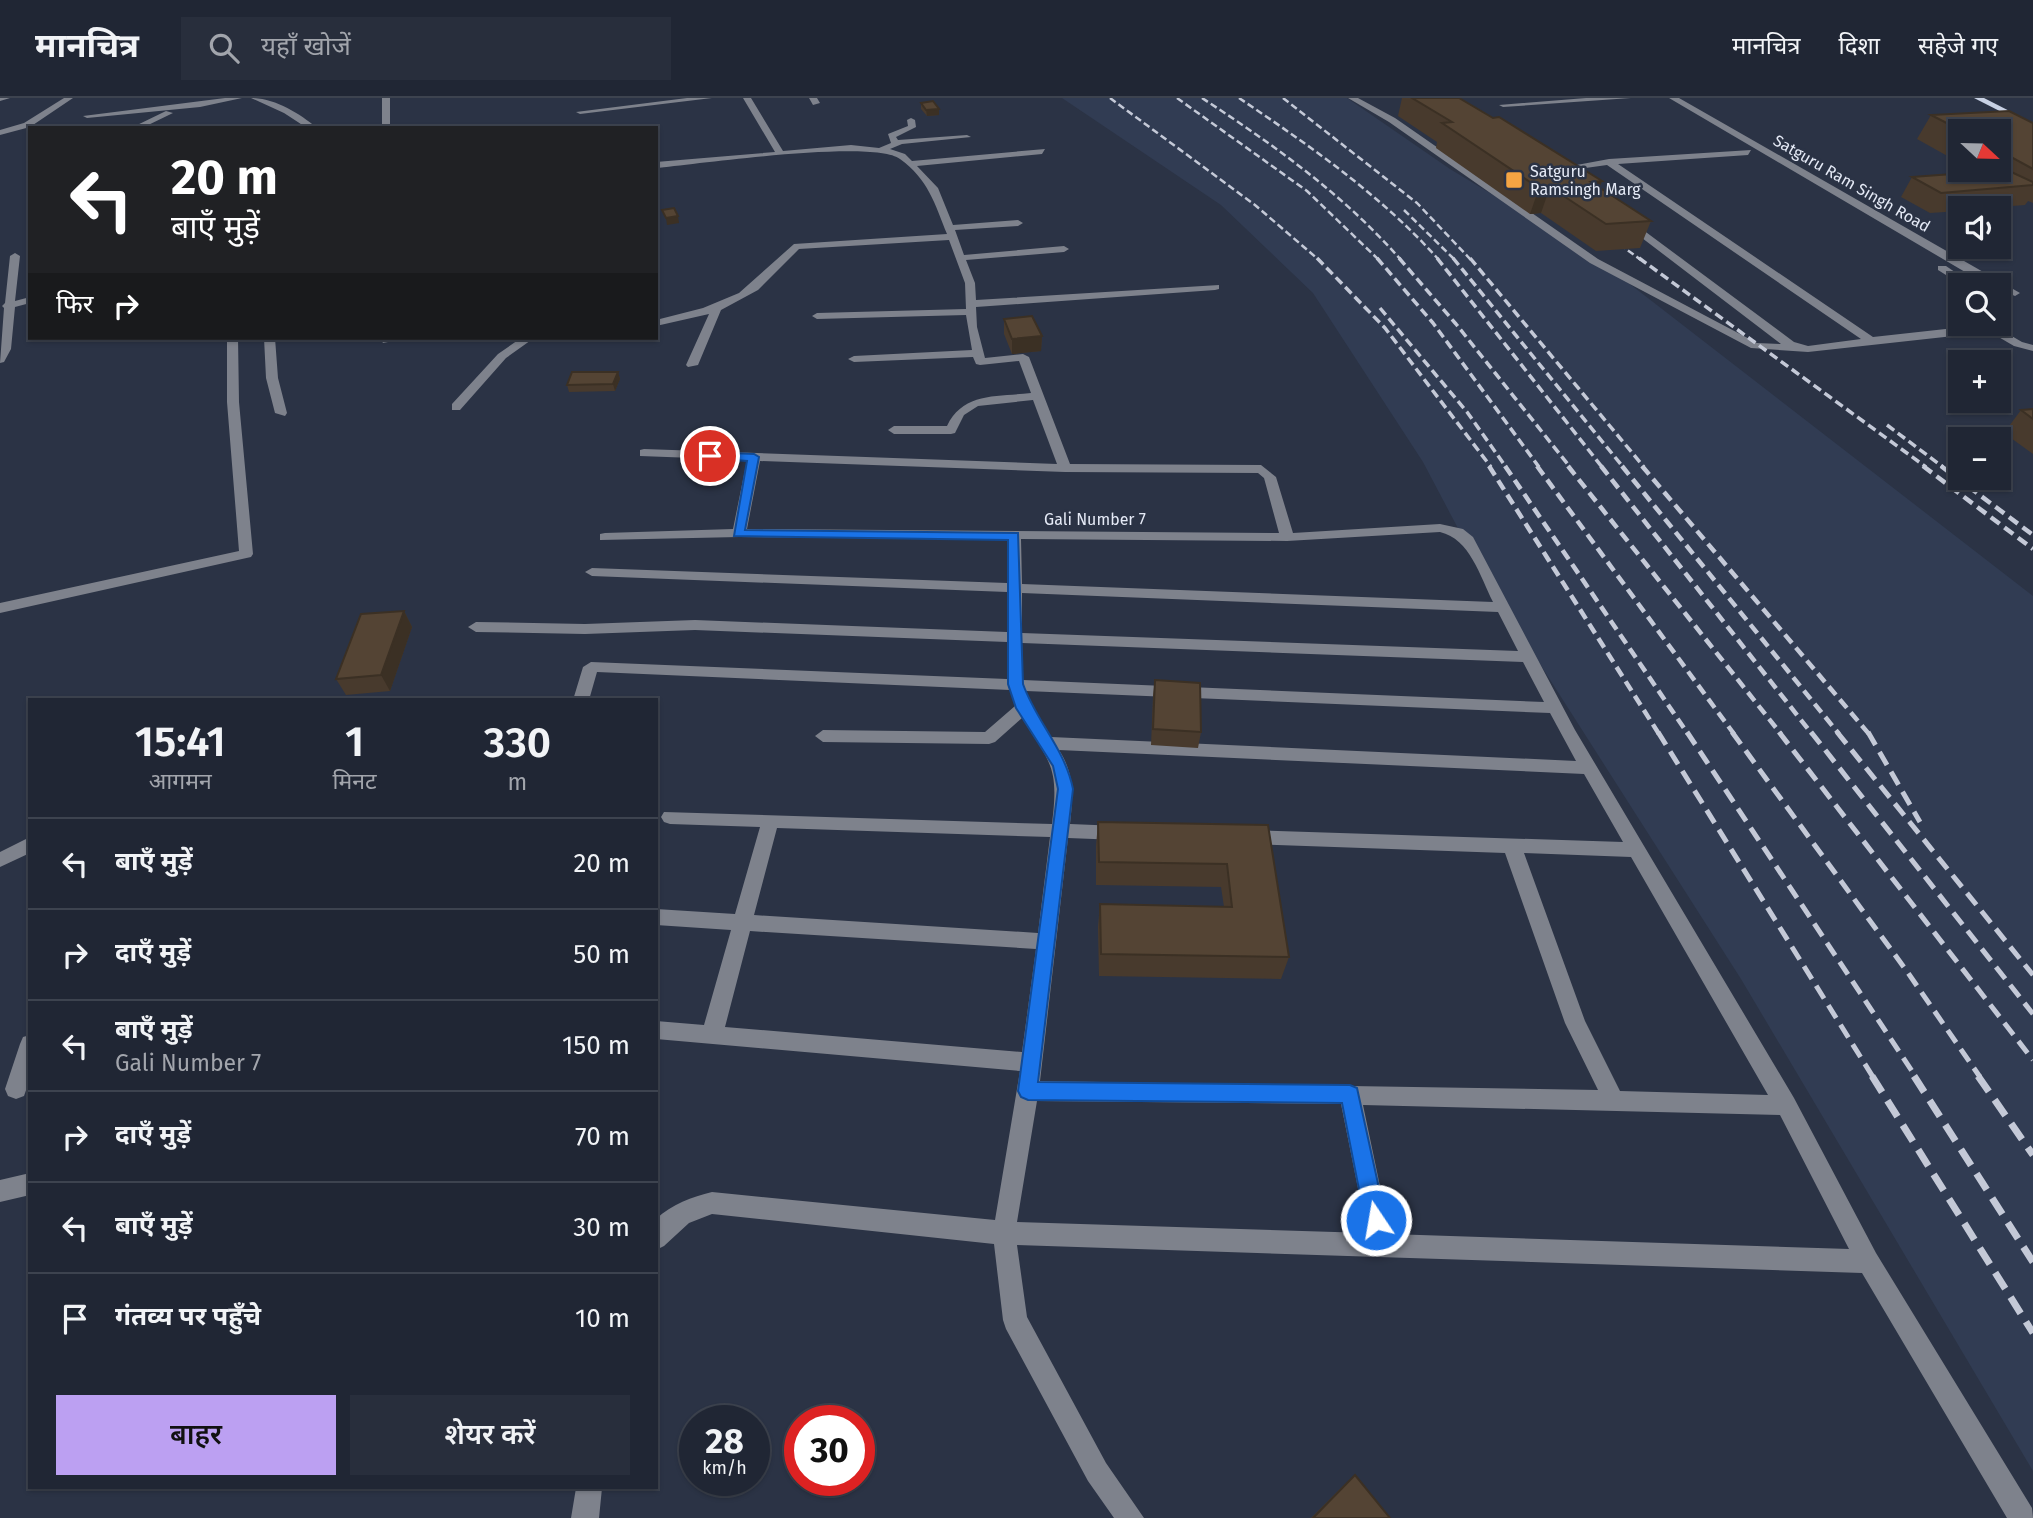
<!DOCTYPE html>
<html lang="hi">
<head>
<meta charset="utf-8">
<style>
	:root { --surface:#202634; --page:#282e3c; --text:#f1f3f6; --muted:#a2a5ac; --line:#3d434f; --accent:#bca0f2 }
	body { margin:0; font-family:"Fira Sans","Noto Sans Devanagari",sans-serif; background:var(--page); color:var(--text); height:100vh; display:flex; flex-direction:column; font-size:26px; white-space:nowrap }
	* { box-sizing:border-box; margin:0 }
	p { font-size:23px; color:var(--muted) }
	.icon { flex:none; width:38px; height:38px; fill:none; stroke:currentColor; stroke-width:2; stroke-linecap:round; stroke-linejoin:round }
	.map { position:relative; flex:1; overflow:hidden }
	.drawer { position:absolute; left:28px; top:600px; width:630px; height:791px; display:flex; flex-direction:column; background:var(--surface); border-radius:0px; box-shadow:0 2px 5px #0004,0 0 0 2px var(--line) }
	.drawer>* { flex:none }
	.hud { position:absolute; left:28px; top:28px; width:630px; height:214px; border-radius:0px; box-shadow:0 2px 5px #0004,0 0 0 2px var(--line); background:#202124; color:#fff; overflow:hidden }
	.needle { width:46px; rotate:112deg }
	.controls { position:absolute; left:1948px; top:21px; display:grid; gap:14px }
	.controls a { display:grid; place-items:center; width:63px; height:63px; border-radius:0px; background:var(--surface); box-shadow:0 2px 5px #0004,0 0 0 2px var(--line); font-size:35px }
	.speed { position:absolute; left:679px; top:1307px; display:flex; gap:14px; font-size:35px; font-weight:700; text-align:center }
	.speed>* { display:grid; place-content:center; width:91px; height:91px; border-radius:50%; background:var(--surface); box-shadow:0 2px 5px #0004,0 0 0 2px var(--line); line-height:1 }
	.speed small { font-size:18px; font-weight:400 }
	.speed .limit { border:10px solid #d22; background:#fff; color:#111 }
	.pin { position:absolute; display:grid; place-items:center; width:60px; height:60px; color:#fff; margin:-30px; border:4px solid #fff; border-radius:50%; box-shadow:0 2px 7px #0007 }
	.me { position:absolute; width:77px; margin:-38px; rotate:348deg; stroke-linejoin:round; filter:drop-shadow(0 0 5px #0008) }
	.turn { display:flex; align-items:center; gap:24px; height:147px; padding:0 28px; font-size:32px }
	.turn .icon { width:91px; height:91px; stroke-width:2.5 }
	.turn b { display:block; font-size:49px; line-height:60px }
	.then { display:flex; align-items:center; height:66px; padding:0 28px; background:#0003; gap:14px; font-size:26px }
	.eta { display:flex; justify-content:space-evenly; align-items:center; height:119px; text-align:center }
	.eta b { font-size:42px; font-weight:600; line-height:49px }
	.cta { display:flex; gap:14px; margin-top:auto; padding:14px 28px }
	.cta a { flex:1; height:80px; border-radius:0px; background:var(--accent); color:#111; font-size:28px; font-weight:600; line-height:80px; text-align:center }
	.cta a+a { background:var(--page); color:var(--text) }
	ul { padding:0; list-style:none }
	li { display:flex; align-items:center; gap:21px; height:91px; padding:0 28px; border-top:2px solid var(--line) }
	li div { flex:1 }
	li b { display:block; font-size:26px }
	li em { font-style:normal }
	header { display:flex; align-items:center; gap:42px; box-sizing:border-box; height:98px; padding:0 35px; background:var(--surface); border-bottom:2px solid var(--line) }
	header strong { font-size:33px }
	nav { display:flex; gap:38px; margin-inline-start:auto; font-size:24px }
	.search { width:490px; height:63px; background:var(--page); display:flex; align-items:center; gap:18px; box-sizing:border-box; padding:0 24px; border-radius:0px; color:var(--muted); font-size:26px }
	.map>svg:first-child { display:block }
	.built { fill:#313c53 }
	.lines { fill:none; stroke-linecap:round; stroke-linejoin:round }
	.minor { fill:#7e828c; fill-rule:evenodd }
	.major { fill:#c8d1e4; fill-rule:evenodd }
	.rail-far4 { stroke:#c4c9d7; stroke-width:2.5; stroke-dasharray:7 3.5; stroke-linecap:butt }
	.rail-far3 { stroke:#c4c9d7; stroke-width:3.5; stroke-dasharray:9 4.5; stroke-linecap:butt }
	.rail-far2 { stroke:#c4c9d7; stroke-width:4.5; stroke-dasharray:11 6; stroke-linecap:butt }
	.rail-far1 { stroke:#c4c9d7; stroke-width:5; stroke-dasharray:15 8; stroke-linecap:butt }
	.rail { stroke:#c4c9d7; stroke-width:7; stroke-dasharray:19 10; stroke-linecap:butt }
	.wall { fill:#483a2d }
	.shaded-wall { fill:#3b3024 }
	.building { fill:#544434; stroke:#3b3024; stroke-width:2 }
	.route { fill:#1a73e8; stroke:#114b97; stroke-width:2 }
	.poi-dot { fill:#f3a443; stroke:#2b3345; stroke-width:2.5 }
	.labels { text-anchor:middle; stroke-width:5; stroke-linejoin:round; paint-order:stroke }
	.far-poi-label { font-size:16px; fill:#e5eaf6; stroke:#2b3345; text-anchor:start }
	.far-street-label { font-size:16px; fill:#e5eaf6; stroke:#2b3345 }
</style>
</head>
<body>
<header>
<strong>मानचित्र</strong>
<div class="search"><svg class="icon" aria-label="search" viewBox="0 0 24 24"><circle cx="10" cy="10" r="6"/><path d="M15 15l6 6"/></svg>यहाँ खोजें</div>
<nav><a>मानचित्र</a><a>दिशा</a><a>सहेजे गए</a></nav>
</header>
<div class="map">
<svg width="2033" height="1420" viewBox="0 0 2033 1420">
	<rect width="100%" height="100%" fill="#2b3345"/>
	<path class="built" d="M 1062,0 L 1347,0 L 1450,71 L 1591,156 L 2033,498 L 2033,1373 L 1741,881 L 1480,472 L 1423,364 L 1313,195 L 1221,107 Z"/>
	<g class="lines">
		<path class="minor" d="M 0,0 L 10,0 L 0,3 Z
			M 64,0 L 73,0 L 30,29 L 0,37 L 0,32 L 24,25 Z
			M 225,0 L 242,0 L 200,9 L 87,20 L 83,18 Z
			M 251,0 C 274,0 299,15 317,30 L 307,30 L 284,15 Z
			M 382,0 L 390,0 L 390,30 L 382,30 Z
			M 687,0 L 712,0 L 580,16 L 576,14 Z
			M 743,0 L 751,0 L 783,53 L 851,47 L 879,50 L 891,45 L 888,36 L 908,28 L 907,22 L 911,20 L 915,22 L 916,29 L 896,39 L 898,42 L 967,37 L 971,39 L 902,46 L 890,51 L 905,56 L 912,63 L 1045,51 L 1042,56 L 917,68 L 938,90 L 953,127 L 1018,122 L 1023,125 L 1018,128 L 955,132 L 964,157 L 1064,148 L 1069,151 L 1064,154 L 966,162 L 975,185 L 976,202 L 1219,187 L 1219,191 L 1215,192 L 976,209 L 977,229 L 985,260 L 1023,256 L 1029,259 L 1070,366 L 1261,367 L 1276,379 L 1293,435 L 1440,426 L 1463,431 L 1473,439 L 1575,632 L 1794,1000 L 1876,1155 L 2032,1410 L 2033,1420 L 2007,1420 L 1862,1175 L 1017,1147 L 1027,1219 L 1106,1365 L 1144,1420 L 1114,1420 L 1088,1383 L 1006,1231 L 1003,1222 L 994,1146 L 712,1116 L 689,1125 L 664,1148 L 656,1152 L 656,1121 C 672,1106 692,1099 712,1094 L 995,1122 L 1020,973 L 656,941 L 656,923 L 704,927 L 731,832 L 656,827 L 656,811 L 735,816 L 760,729 L 670,726 L 664,724 L 661,719 L 664,714 L 1052,726 C 1059,669 1051,666 1022,620 L 995,644 L 989,646 L 823,644 L 815,638 L 823,632 L 985,634 L 1015,608 L 1010,592 L 597,574 L 589,602 L 573,602 L 583,569 L 591,564 L 1007,581 L 1007,544 L 695,532 L 585,536 L 476,534 L 468,529 L 476,524 L 585,526 L 695,522 L 1007,534 L 1007,494 L 592,478 L 585,474 L 592,470 L 1007,485 L 1007,441 L 739,439 L 600,442 L 600,436 L 605,435 L 733,431 L 747,362 L 640,358 L 640,352 L 644,351 L 1057,366 L 1033,302 L 978,308 L 964,317 L 955,335 L 951,336 L 894,336 L 888,332 L 894,328 L 947,328 C 963,294 997,299 1031,295 L 1019,263 L 980,267 L 976,266 L 973,259 L 854,264 L 848,261 L 854,258 L 972,252 L 966,217 L 817,221 L 812,218 L 817,215 L 966,211 L 965,185 L 949,142 L 799,151 L 758,192 L 721,212 L 698,267 L 688,269 L 686,267 L 709,216 L 656,228 L 656,222 L 703,210 L 739,195 L 794,146 L 947,136 C 935,106 928,81 900,61 C 873,41 698,66 656,70 L 656,64 L 775,54 ZM 760,363 L 1065,374 L 1258,375 L 1264,380 L 1279,435 L 747,431 ZM 1440,434 C 1470,441 1480,478 1493,504 L 1022,486 L 1021,441 L 1287,443 ZM 1022,495 L 1498,514 L 1518,553 L 1022,535 ZM 1022,545 L 1523,564 L 1544,604 L 1023,582 ZM 1026,593 L 1550,615 L 1576,663 L 1051,639 L 1032,608 ZM 1059,652 L 1584,676 L 1623,744 L 1245,732 L 1239,734 L 1236,739 L 1239,744 L 1245,746 L 1505,755 L 1565,925 L 1598,992 L 1040,983 L 1068,740 L 1119,742 L 1125,740 L 1128,735 L 1125,730 L 1119,728 L 1070,726 C 1073,698 1075,677 1059,652 ZM 777,730 L 1050,739 L 1038,835 L 754,817 ZM 1524,755 L 1631,759 L 1768,997 L 1620,993 L 1585,923 ZM 750,833 L 1036,851 L 1022,954 L 725,929 ZM 1037,1003 L 1341,1006 L 1367,1135 L 1017,1124 ZM 1363,1007 L 1780,1017 L 1849,1151 L 1390,1136 Z
			M 809,0 L 817,0 L 820,5 L 813,7 Z
			M 1348,0 L 1358,0 L 1395,20 L 1598,161 L 1757,245 L 1781,246 L 1625,127 L 1625,123 L 1631,123 L 1794,244 L 1808,248 L 1861,241 L 1607,67 L 1564,73 L 1561,78 L 1555,71 L 1609,61 L 1751,52 L 1748,57 L 1618,66 L 1873,239 L 1991,226 L 2022,244 L 2033,247 L 2033,253 L 2014,248 L 1990,234 L 1808,254 L 1751,250 L 1590,165 L 1389,24 Z
			M 1586,0 L 1631,0 L 1503,9 L 1499,7 Z
			M 1669,0 L 1679,0 L 2020,195 L 2015,198 L 1998,191 L 1998,187 L 1990,187 L 1977,181 Z
			M 166,13 L 173,15 L 142,30 L 131,30 Z
			M 15,155 L 20,158 L 15,203 L 30,199 L 30,205 L 15,209 L 11,251 L 4,264 L 0,265 L 4,210 L 2,208 L 5,205 L 10,158 Z
			M 1938,168 L 1946,168 L 1974,187 L 1962,187 L 1938,172 Z
			M 227,240 L 238,240 L 239,304 L 253,456 L 251,459 L 0,515 L 0,505 L 239,453 L 227,304 Z
			M 264,240 L 275,240 L 278,280 L 287,315 L 285,318 L 275,315 L 266,280 Z
			M 380,240 L 391,240 L 393,243 L 383,245 Z
			M 521,240 L 534,240 L 506,260 L 460,312 L 452,312 L 452,306 L 498,256 Z
			M 30,739 L 30,755 L 0,769 L 0,754 Z
			M 30,937 L 30,981 L 24,998 L 16,1001 L 8,998 L 5,991 L 20,946 L 23,939 Z
			M 30,1075 L 30,1097 L 0,1104 L 0,1082 Z
			M 576,1390 L 602,1390 L 599,1420 L 571,1420 Z"/>
		<path class="major" d="M 1974,0 L 1984,0 L 2033,25 L 2033,30 Z"/>
		<path class="rail-far4" d="M 1110,0 L 1255,107 L 1319,162
			M 1177,0 L 1307,93 L 1379,162
			M 1202,0 C 1274,47 1344,97 1401,162
			M 1239,0 C 1310,48 1382,98 1439,162
			M 1283,0 L 1417,105 L 1471,162
			M 1404,112 L 1455,162
			M 1611,140 L 1641,162"/>
		<path class="rail-far3" d="M 1317,160 L 1385,230 L 1491,369
			M 1377,160 L 1433,225 L 1539,369
			M 1399,160 L 1456,226 L 1570,369
			M 1437,160 L 1602,369
			M 1453,160 L 1623,369
			M 1470,160 L 1644,369
			M 1639,160 L 1926,369
			M 1380,210 L 1467,314 L 1506,369
			M 1887,327 L 1943,369"/>
		<path class="rail-far2" d="M 1489,368 L 1659,636
			M 1505,368 L 1688,636
			M 1537,368 L 1734,636
			M 1568,368 L 1781,636
			M 1601,368 L 1812,636
			M 1622,368 L 1839,636
			M 1642,368 L 1869,636
			M 1923,368 L 2033,451
			M 1941,368 L 2033,437"/>
		<path class="rail-far1" d="M 1658,634 L 1873,979
			M 1687,634 L 1916,979
			M 1732,634 L 1906,872 L 1980,979
			M 1779,634 L 2033,962
			M 1811,634 L 2033,916
			M 1837,634 L 2033,877
			M 1868,634 L 1920,724"/>
		<path class="rail" d="M 1872,978 L 2033,1235
			M 1914,978 L 2033,1164
			M 1978,978 L 2033,1057"/>
	</g>
	<path class="wall" d="M 1402,0 L 1459,0 L 1602,83 L 1599,89 L 1651,123 L 1640,150 L 1596,153 L 1541,115 L 1530,116 L 1436,50 L 1437,44 L 1398,18 Z
		M 921,5 L 939,17 L 927,18 L 921,11 Z
		M 1931,17 L 2033,25 L 2033,105 L 2028,103 L 2025,107 L 1986,110 L 1960,110 L 1960,113 L 1930,115 L 1901,99 L 1912,79 L 1977,74 L 1973,72 L 1998,72 L 1998,33 L 1960,33 L 1960,65 L 1917,41 Z
		M 1004,221 L 1042,238 L 1041,253 L 1012,256 L 1004,236 Z
		M 618,274 L 620,281 L 615,293 L 569,294 L 567,287 Z
		M 2033,311 L 2033,356 L 2004,335 L 2021,312 Z
		M 404,513 L 412,529 L 390,593 L 346,597 L 336,581 Z
		M 1155,582 L 1201,634 L 1198,650 L 1151,647 L 1153,598 Z
		M 1098,724 L 1268,727 L 1289,859 L 1281,881 L 1099,878 L 1098,829 L 1100,806 L 1224,809 L 1221,789 L 1096,787 L 1096,748 Z
		M 1355,1377 L 1390,1420 L 1311,1420 L 1343,1388 Z"/>
	<path class="shaded-wall" d="M 939,11 L 939,17 L 927,18 L 926,12 Z
		M 1602,83 L 1592,109 L 1591,84 Z
		M 1550,89 L 1541,115 L 1530,116 L 1539,90 Z
		M 678,118 L 679,125 L 667,127 L 666,120 Z
		M 1042,238 L 1041,253 L 1012,256 L 1012,241 Z
		M 618,274 L 620,281 L 615,293 L 613,286 Z
		M 404,513 L 412,529 L 390,593 L 381,577 Z"/>
	<path class="building" d="M 1412,0 L 1459,0 L 1493,20 L 1499,19 L 1602,83 L 1591,84 L 1651,123 L 1606,126 L 1550,89 L 1539,90 L 1442,25 L 1452,24 Z
		M 933,3 L 939,11 L 926,12 L 921,5 Z
		M 2009,13 L 2033,25 L 2033,71 L 1998,52 L 1998,33 L 1962,33 L 1931,17 Z
		M 2007,72 L 2033,84 L 2033,87 L 1941,95 L 1912,79 Z
		M 674,110 L 678,118 L 666,120 L 662,112 Z
		M 1032,218 L 1042,238 L 1012,241 L 1004,221 Z
		M 572,274 L 618,274 L 613,286 L 567,287 Z
		M 2033,311 L 2033,321 L 2021,312 Z
		M 404,513 L 381,577 L 336,581 L 361,516 Z
		M 1155,582 L 1200,585 L 1201,634 L 1153,631 Z
		M 1098,724 L 1268,727 L 1289,859 L 1101,856 L 1100,806 L 1232,809 L 1227,766 L 1099,764 Z
		M 1355,1377 L 1390,1420 L 1313,1420 Z"/>
	<path class="route" d="M 710,354 L 754,356 L 759,359 L 745,432 L 1018,435 L 1023,586 C 1036,623 1065,651 1073,691 L 1038,984 L 1350,987 L 1357,990 L 1386,1122 L 1383,1130 L 1376,1133 L 1368,1130 L 1365,1122 L 1342,1005 L 1028,1002 L 1021,999 L 1018,993 L 1058,691 L 1053,668 L 1016,610 L 1008,586 L 1008,442 L 734,438 L 747,363 L 706,360 L 706,355 Z"/>
	<rect class="poi-dot" x="1505" y="73" width="18" height="18" rx="3.5"/>
	<g class="labels">
		<g class="far-poi-label">
			<text x="1530" y="79">Satguru<tspan x="1530" dy="18">Ramsingh Marg</tspan></text>
		</g>
		<g class="far-street-label">
			<text transform="translate(1852 85) rotate(30)" y="6">Satguru Ram Singh Road</text>
			<text x="1095" y="427">Gali Number 7</text>
		</g>
	</g>
</svg>
<div class="controls">
<a><svg class="needle" viewBox="-14 -14 28 28"><path d="M0-13l5 13h-10z" fill="#e53935"/><path d="M0 13l5-13h-10z" fill="#a2a5ac"/></svg></a>
<a><svg class="icon" aria-label="sound" viewBox="0 0 24 24"><path d="M4 9h4l5-4v14l-5-4H4zM17 9q2 3 0 6"/></svg></a>
<a><svg class="icon" aria-label="search" viewBox="0 0 24 24"><circle cx="10" cy="10" r="6"/><path d="M15 15l6 6"/></svg></a>
<a>+</a>
<a>−</a>
</div>
<div class="speed"><div>28<small>km/h</small></div><div class="limit">30</div></div>
<div class="pin" style="left:710px;top:358px;background:#d93025"><svg class="icon" aria-label="arrive" viewBox="0 0 24 24"><path d="M6 21V4h12l-3 4 3 4H6"/></svg></div>
<svg class="me" style="left:1376px;top:1122px" viewBox="-20 -20 40 40"><circle r="17" fill="#1a73e8" stroke="#fff" stroke-width="3"/><path d="M0-11L8 9 0 5-8 9z" fill="#fff"/></svg>
<div class="hud">
<div class="turn"><svg class="icon" aria-label="left" viewBox="0 0 24 24"><path d="M17 20v-9H6M10 6l-5 5 5 5"/></svg><div><b>20 m</b>बाएँ मुड़ें</div></div>
<div class="then">फिर<svg class="icon" aria-label="right" viewBox="0 0 24 24"><path d="M7 20v-9h11M14 6l5 5-5 5"/></svg></div>
</div>
<section class="drawer">
<div class="eta">
<div><b>15:41</b><p>आगमन</p></div>
<div><b>1</b><p>मिनट</p></div>
<div><b>330</b><p>m</p></div>
</div>
<ul>
<li><svg class="icon" aria-label="left" viewBox="0 0 24 24"><path d="M17 20v-9H6M10 6l-5 5 5 5"/></svg><div><b>बाएँ मुड़ें</b></div><em>20 m</em></li>
<li><svg class="icon" aria-label="right" viewBox="0 0 24 24"><path d="M7 20v-9h11M14 6l5 5-5 5"/></svg><div><b>दाएँ मुड़ें</b></div><em>50 m</em></li>
<li><svg class="icon" aria-label="left" viewBox="0 0 24 24"><path d="M17 20v-9H6M10 6l-5 5 5 5"/></svg><div><b>बाएँ मुड़ें</b><p>Gali Number 7</p></div><em>150 m</em></li>
<li><svg class="icon" aria-label="right" viewBox="0 0 24 24"><path d="M7 20v-9h11M14 6l5 5-5 5"/></svg><div><b>दाएँ मुड़ें</b></div><em>70 m</em></li>
<li><svg class="icon" aria-label="left" viewBox="0 0 24 24"><path d="M17 20v-9H6M10 6l-5 5 5 5"/></svg><div><b>बाएँ मुड़ें</b></div><em>30 m</em></li>
<li><svg class="icon" aria-label="arrive" viewBox="0 0 24 24"><path d="M6 21V4h12l-3 4 3 4H6"/></svg><div><b>गंतव्य पर पहुँचे</b></div><em>10 m</em></li>
</ul>
<div class="cta"><a>बाहर</a><a>शेयर करें</a></div>
</section>
</div>
</body>
</html>
